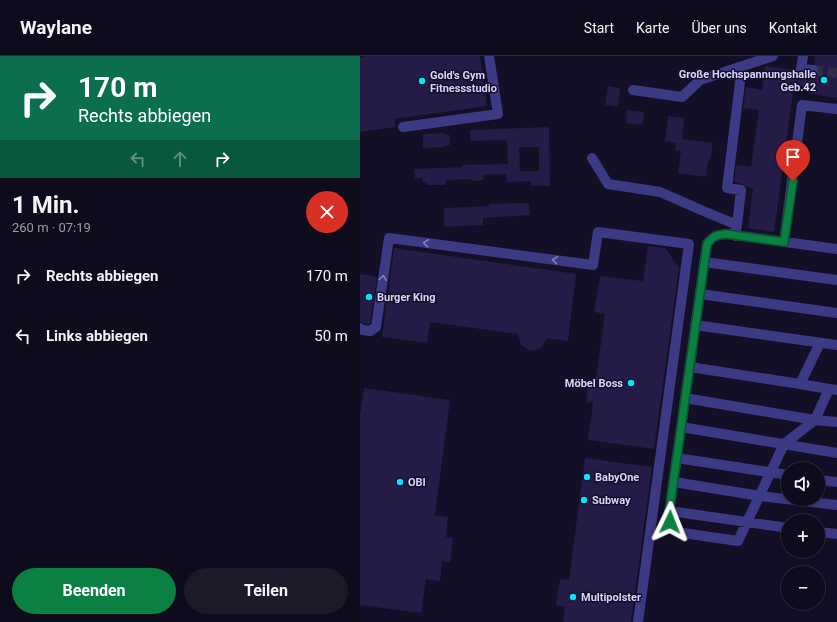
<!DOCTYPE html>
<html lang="de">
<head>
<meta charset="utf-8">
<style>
	:root { --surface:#0e0b1c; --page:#1c1929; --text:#f1f3f6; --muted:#9b9ba3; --line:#2e2b3b; --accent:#0b8043 }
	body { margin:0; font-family:Roboto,sans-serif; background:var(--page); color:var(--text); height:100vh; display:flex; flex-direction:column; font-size:15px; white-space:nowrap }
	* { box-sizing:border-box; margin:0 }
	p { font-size:13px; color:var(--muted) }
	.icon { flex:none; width:22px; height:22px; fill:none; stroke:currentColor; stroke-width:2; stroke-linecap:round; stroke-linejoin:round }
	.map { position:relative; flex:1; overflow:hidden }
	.drawer { display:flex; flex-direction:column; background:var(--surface); width:360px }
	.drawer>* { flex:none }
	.top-card { background:#0b6e4f; color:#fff; overflow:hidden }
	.controls { position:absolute; left:421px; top:406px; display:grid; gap:8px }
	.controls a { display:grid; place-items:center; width:44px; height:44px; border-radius:50%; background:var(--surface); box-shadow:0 2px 10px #0003,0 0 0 1px var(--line); font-size:20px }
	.pin { position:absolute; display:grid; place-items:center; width:34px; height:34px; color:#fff; margin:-41px -17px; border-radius:50% 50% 50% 0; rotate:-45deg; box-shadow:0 0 4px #0007 }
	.pin .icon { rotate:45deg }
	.me { position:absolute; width:44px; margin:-22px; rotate:2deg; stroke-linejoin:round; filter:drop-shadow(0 0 3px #0008) }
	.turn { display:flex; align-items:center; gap:14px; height:84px; padding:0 12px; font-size:18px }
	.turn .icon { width:52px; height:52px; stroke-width:2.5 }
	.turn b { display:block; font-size:28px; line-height:34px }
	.lanes { display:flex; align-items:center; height:38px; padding:0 12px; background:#0003; justify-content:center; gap:20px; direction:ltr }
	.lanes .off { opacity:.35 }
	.round { display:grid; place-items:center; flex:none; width:42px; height:42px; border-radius:21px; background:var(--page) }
	.head { display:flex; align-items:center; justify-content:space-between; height:68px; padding:0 12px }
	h1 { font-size:24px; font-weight:700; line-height:30px }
	.primary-button { display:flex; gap:8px; margin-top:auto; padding:8px 12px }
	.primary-button a { flex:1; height:46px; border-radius:24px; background:var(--accent); color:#fff; font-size:16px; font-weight:700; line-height:46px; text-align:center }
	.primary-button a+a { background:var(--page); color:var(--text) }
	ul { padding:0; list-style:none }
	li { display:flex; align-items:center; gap:12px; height:60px; padding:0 12px }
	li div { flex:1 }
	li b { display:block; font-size:15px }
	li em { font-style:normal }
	header { display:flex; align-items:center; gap:24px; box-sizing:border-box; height:56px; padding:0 20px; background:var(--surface); border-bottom:1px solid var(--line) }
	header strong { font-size:19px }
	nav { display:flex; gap:22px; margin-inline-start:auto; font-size:14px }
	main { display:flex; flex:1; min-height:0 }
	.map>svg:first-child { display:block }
	.building { fill:#241b47; fill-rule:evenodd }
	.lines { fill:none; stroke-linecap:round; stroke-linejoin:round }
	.minor-tunnel { stroke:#312d47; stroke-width:10; stroke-dasharray:10 5; stroke-linecap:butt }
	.minor { stroke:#3d3a85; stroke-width:10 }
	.oneway { stroke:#837fbc }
	.route-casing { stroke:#07532c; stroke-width:10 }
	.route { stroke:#0b8043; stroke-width:7 }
	.poi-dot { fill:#00e5ff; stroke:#130f26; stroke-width:1.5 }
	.labels { text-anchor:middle; stroke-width:3; stroke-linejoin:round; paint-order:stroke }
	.poi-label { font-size:11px; font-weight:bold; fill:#d9d4ff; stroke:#130f26; text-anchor:start }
</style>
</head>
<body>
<header>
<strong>Waylane</strong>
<nav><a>Start</a><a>Karte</a><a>Über uns</a><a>Kontakt</a></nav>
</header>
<main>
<section class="drawer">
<div class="top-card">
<div class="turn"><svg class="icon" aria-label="right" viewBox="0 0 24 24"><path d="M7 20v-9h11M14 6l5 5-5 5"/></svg><div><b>170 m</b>Rechts abbiegen</div></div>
<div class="lanes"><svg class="icon off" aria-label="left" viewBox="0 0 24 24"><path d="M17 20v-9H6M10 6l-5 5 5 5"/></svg><svg class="icon off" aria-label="ahead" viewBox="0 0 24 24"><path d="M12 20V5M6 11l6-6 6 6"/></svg><svg class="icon" aria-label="right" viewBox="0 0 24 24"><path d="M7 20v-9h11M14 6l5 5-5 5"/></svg></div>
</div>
<div class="head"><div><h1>1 Min.</h1><p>260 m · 07:19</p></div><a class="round" style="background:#d93025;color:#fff"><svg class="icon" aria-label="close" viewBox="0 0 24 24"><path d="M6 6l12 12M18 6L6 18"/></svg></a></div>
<ul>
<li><svg class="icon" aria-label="right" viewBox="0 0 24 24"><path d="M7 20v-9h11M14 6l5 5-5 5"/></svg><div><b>Rechts abbiegen</b></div><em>170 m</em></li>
<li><svg class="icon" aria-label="left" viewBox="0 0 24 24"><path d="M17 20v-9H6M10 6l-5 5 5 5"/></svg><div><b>Links abbiegen</b></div><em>50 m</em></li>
</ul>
<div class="primary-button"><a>Beenden</a><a>Teilen</a></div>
</section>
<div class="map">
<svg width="477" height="566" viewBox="0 0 477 566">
	<rect width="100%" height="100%" fill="#130f26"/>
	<path class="building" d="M 6,0 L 120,0 L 127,50 L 34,63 L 36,71 L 0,76 L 0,1 Z
		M 455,0 L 477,0 L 477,42 L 450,38 L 451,31 L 434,29 L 414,176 L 388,172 L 393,132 L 387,131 L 382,128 L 374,126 L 376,109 L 391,111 L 399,54 L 383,52 L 386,31 L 402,34 L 405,10 L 435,14 L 437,18 L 440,19 L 455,20 L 458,18 L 459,14 L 459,11 L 454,8 Z
		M 248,30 L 260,32 L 258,51 L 245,49 Z
		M 267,54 L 284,56 L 283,69 L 266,67 Z
		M 308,60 L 324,62 L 322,83 L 353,87 L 350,105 L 348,105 L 346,121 L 318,117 L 321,95 L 315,94 L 316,87 L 305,85 Z
		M 189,71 L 190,130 L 171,130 L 171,125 L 147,126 L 146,118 L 123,119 L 124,124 L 112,125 L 112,123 L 86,124 L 86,129 L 67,129 L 67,126 L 63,126 L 63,122 L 55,123 L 54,113 L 102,111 L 102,109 L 148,108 L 147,85 L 146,84 L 110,85 L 110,74 ZM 159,91 L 179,91 L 179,115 L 160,115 Z
		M 84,77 L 84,79 L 89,78 L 90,89 L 85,90 L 85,91 L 63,92 L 63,78 Z
		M 169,147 L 170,159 L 123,162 L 123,169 L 84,171 L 84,152 L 129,150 L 129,148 Z
		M 288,190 L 305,192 L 319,212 L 294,393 L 228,384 L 233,347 L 226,346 L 228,329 L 235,330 L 245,258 L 234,256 L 240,220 L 283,225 Z
		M 34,192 L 216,218 L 208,285 L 187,282 L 181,292 L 170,295 L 161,289 L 158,278 L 70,266 L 67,287 L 22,281 Z
		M 0,218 L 17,221 L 10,267 L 9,268 L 0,266 Z
		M 4,332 L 90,344 L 75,459 L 88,461 L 86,481 L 93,482 L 90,506 L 82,505 L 80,525 L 66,523 L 61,557 L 0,549 L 0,359 Z
		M 225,402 L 292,411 L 271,566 L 203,566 L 205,551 L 196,549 L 200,523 L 209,524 Z"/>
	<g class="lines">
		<path class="minor-tunnel" d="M 453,14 L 477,17"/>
		<path class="minor" d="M 443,0 L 441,13 L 453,14
			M 273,34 L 322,41 L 340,24 L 413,0
			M 43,71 L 138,58 L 129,0
			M 232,102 L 248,128 L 300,136 L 341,154 L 377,169 L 375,180
			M 377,169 L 381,134 L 367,132 L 382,10
			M 424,186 L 442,49 L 477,53
			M 477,193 L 366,178 C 356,179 353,180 347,188 L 309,457 C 311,468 312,472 323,477 L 378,485 L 424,388 L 455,364 L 469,333 L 477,334
			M 344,206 L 477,224
			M 340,238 L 477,257
			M 335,269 L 477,289
			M 0,272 L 3,274 L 10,275 L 16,271 L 29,182 L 233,209 L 238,176 L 329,188 L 278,566
			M 330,311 L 440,328 L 460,287
			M 440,328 L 469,333
			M 325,342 L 455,364 L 477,366
			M 321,371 L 477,397
			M 317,402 L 428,419
			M 458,424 L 477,426
			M 314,426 L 400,440 L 477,449
			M 310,455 L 428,472
			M 458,476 L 477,478"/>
	</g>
	<defs><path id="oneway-chevron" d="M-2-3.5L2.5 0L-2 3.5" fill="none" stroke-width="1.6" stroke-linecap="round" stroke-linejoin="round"/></defs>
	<g class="oneway">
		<use href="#oneway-chevron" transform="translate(66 187) rotate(-173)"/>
		<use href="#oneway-chevron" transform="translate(195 204) rotate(-172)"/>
		<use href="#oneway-chevron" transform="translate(23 222) rotate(-82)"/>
	</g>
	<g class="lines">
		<g class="route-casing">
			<path id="route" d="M 310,466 L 309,457 L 347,188 C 353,180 356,179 366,178 L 424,186 L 433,125"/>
		</g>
		<use href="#route" class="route"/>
	</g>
	<g class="poi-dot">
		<circle cx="464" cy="24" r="4"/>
		<circle cx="62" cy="25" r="4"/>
		<circle cx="9" cy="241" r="4"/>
		<circle cx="271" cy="327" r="4"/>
		<circle cx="227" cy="421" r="4"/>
		<circle cx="40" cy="426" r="4"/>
		<circle cx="224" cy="444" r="4"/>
		<circle cx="213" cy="541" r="4"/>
	</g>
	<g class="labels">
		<g class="poi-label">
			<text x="456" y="22" text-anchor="end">Große Hochspannungshalle<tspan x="456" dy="13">Geb.42</tspan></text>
			<text x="70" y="23">Gold's Gym<tspan x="70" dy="13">Fitnessstudio</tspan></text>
			<text x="17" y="245">Burger King</text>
			<text x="263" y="331" text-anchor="end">Möbel Boss</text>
			<text x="235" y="425">BabyOne</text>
			<text x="48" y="430">OBI</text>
			<text x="232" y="448">Subway</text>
			<text x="221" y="545">Multipolster</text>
		</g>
	</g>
</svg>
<div class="controls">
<a><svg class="icon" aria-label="sound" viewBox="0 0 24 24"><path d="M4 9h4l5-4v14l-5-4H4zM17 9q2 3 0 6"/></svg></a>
<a>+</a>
<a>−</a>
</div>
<div class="pin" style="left:433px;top:125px;background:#d93025"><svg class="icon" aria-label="arrive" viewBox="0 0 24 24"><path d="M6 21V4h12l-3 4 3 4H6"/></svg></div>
<svg class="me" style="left:310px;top:466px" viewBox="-20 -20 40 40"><path d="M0-17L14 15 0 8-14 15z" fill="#0b8043" stroke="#fff" stroke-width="4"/></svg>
</div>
</main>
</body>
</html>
